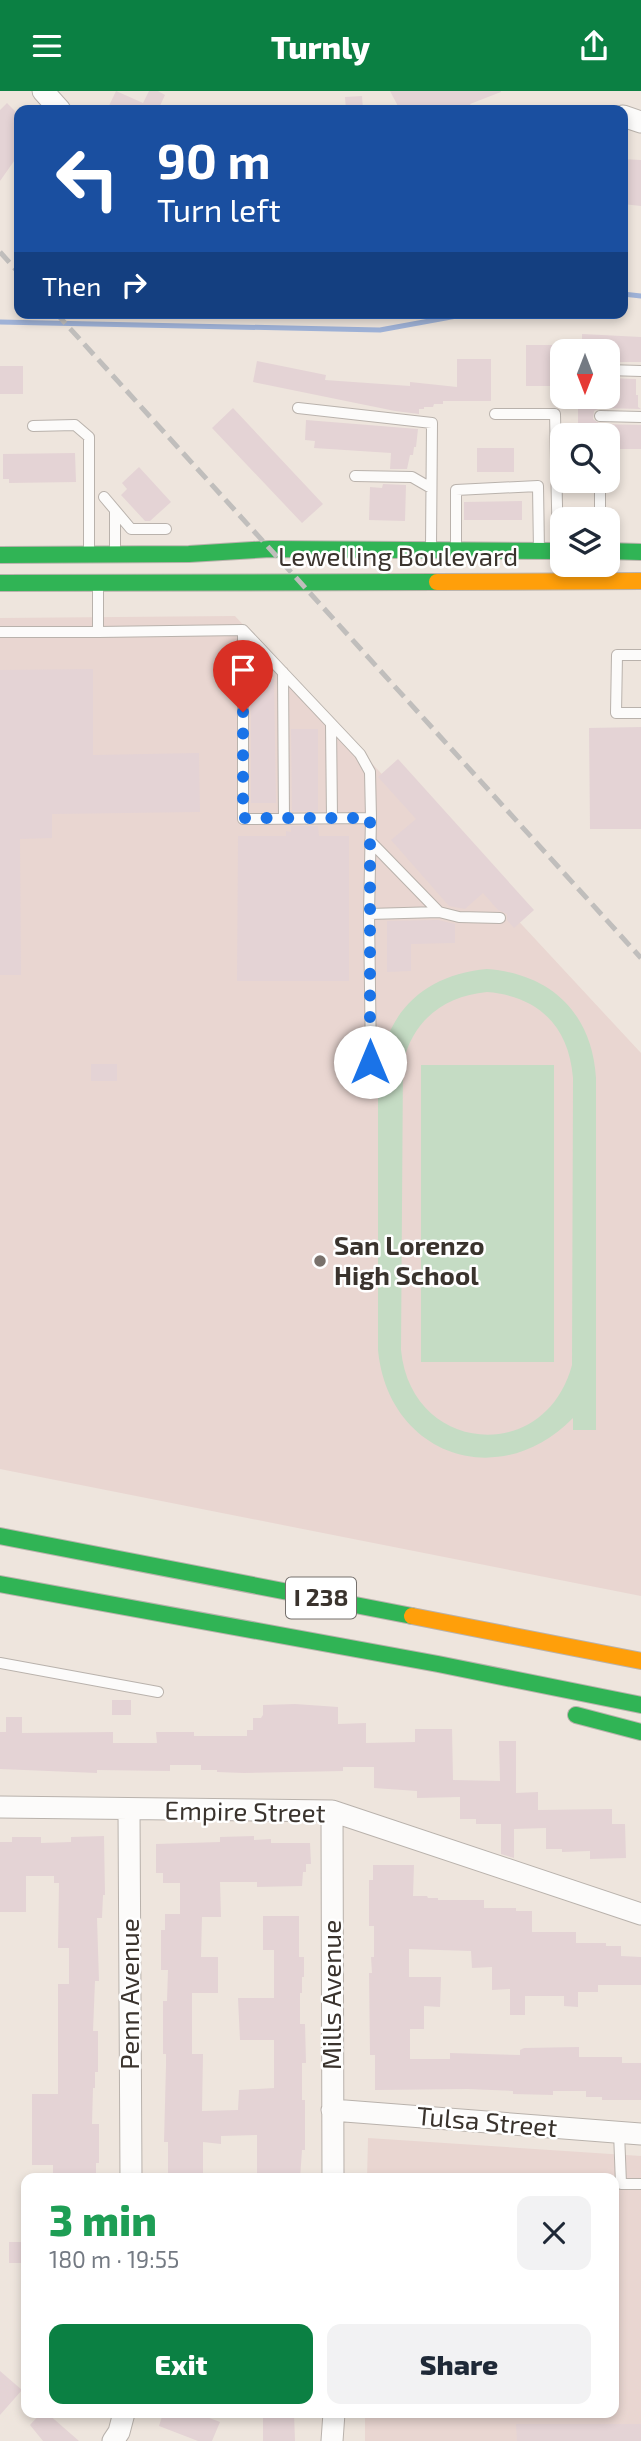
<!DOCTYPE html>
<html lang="en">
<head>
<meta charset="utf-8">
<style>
	:root { --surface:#fff; --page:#f2f2f3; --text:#1f2937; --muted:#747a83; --accent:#0b8043 }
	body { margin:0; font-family:"Exo 2",sans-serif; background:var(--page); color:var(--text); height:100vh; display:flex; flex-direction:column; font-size:26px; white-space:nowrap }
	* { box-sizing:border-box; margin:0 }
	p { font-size:23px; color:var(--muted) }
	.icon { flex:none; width:38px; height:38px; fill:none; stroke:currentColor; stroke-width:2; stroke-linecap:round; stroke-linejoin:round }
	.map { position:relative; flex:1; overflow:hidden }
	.panel { position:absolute; left:21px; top:2082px; width:598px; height:245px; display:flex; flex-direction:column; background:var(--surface); border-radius:14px; box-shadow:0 4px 10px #0003 }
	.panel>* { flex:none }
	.banner { position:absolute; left:14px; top:14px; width:614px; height:214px; border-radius:14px; box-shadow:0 4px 10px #0003; background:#1a4fa0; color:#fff; overflow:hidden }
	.needle { width:46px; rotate:180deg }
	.fabs { position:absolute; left:550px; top:248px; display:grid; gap:14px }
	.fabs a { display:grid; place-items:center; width:70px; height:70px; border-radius:14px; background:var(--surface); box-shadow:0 4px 10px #0003; font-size:35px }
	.pin { position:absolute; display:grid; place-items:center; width:60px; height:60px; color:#fff; margin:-72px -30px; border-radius:50% 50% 50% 0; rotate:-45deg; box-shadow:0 0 7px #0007 }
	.pin .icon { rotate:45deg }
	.me { position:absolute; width:77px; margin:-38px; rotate:0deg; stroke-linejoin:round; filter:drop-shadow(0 0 5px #0008) }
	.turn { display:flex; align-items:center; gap:24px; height:147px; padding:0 28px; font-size:32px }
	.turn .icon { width:91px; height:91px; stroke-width:2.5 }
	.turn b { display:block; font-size:49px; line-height:60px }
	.then { display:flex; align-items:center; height:66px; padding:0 28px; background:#0003; gap:14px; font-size:26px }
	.round { display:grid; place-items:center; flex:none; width:74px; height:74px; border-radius:14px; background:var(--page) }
	.overview { display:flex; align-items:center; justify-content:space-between; height:119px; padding:0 28px }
	h1 { font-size:42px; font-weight:800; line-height:52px; color:#1e9e55 }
	.action { display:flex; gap:14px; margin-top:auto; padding:14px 28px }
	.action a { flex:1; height:80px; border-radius:14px; background:var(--accent); color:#fff; font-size:28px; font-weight:800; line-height:80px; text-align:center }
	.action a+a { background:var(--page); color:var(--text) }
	header { display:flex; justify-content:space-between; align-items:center; height:91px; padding:0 28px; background:var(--accent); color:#fff; font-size:32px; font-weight:800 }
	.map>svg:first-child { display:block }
	.education { fill:#e9d6d1 }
	.green { fill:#c5dcc4; fill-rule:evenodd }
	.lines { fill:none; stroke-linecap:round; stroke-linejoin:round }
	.stream { stroke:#9fb2d7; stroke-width:5 }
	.building { fill:#e4d3d5 }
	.lane-casing { stroke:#b9b2ac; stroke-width:12 }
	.street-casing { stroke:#b9b2ac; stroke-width:23 }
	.fast-casing { stroke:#b9b2ac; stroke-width:18 }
	.slow-casing { stroke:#b9b2ac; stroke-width:18 }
	.lane { stroke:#fcfbfa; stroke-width:10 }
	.street { stroke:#fcfbfa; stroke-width:21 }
	.fast { stroke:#30b455; stroke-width:16 }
	.slow { stroke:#ff9f0a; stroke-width:16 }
	.rail { stroke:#c0bebc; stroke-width:5; stroke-dasharray:14 7; stroke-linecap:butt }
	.route { stroke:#1a73e8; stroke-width:12; stroke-dasharray:0 21.6 }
	.poi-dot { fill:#79716b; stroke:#fff; stroke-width:2.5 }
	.labels { text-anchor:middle; stroke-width:5; stroke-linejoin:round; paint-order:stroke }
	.shield { fill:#fff; stroke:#75706c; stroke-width:2 }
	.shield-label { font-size:24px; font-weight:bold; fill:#3a332d }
	.street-label { font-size:26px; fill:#3a332d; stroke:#fff }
	.poi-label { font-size:26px; font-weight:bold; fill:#3a332d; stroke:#fff; text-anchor:start }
</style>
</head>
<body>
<header><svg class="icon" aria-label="menu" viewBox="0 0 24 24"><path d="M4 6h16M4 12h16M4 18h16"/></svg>Turnly<svg class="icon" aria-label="share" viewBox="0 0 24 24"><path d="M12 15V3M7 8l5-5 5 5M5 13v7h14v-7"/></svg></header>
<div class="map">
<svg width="641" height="2350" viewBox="0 0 641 2350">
	<rect width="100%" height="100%" fill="#eee5dd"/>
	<path class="education" d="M 235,525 L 641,962 L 641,1505 L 0,1378 L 0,527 Z
		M 368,2047 L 641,2065 L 641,2350 L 365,2350 L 365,2322 L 614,2322 L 614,2088 L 367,2088 Z"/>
	<path class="green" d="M 487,878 C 551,883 592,922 596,987 L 596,1339 L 573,1339 L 573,1327 C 499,1403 388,1364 378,1259 L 378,987 C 384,922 423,884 487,878 ZM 487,901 C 538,905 569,935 573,987 L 572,1274 C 545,1375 411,1363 401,1259 L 403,972 C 413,929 444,905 487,901 Z
		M 421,974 L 554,974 L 554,1271 L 421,1271 Z"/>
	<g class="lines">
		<path class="stream" d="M 623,203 L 641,205
			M 0,231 L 380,239 L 473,222"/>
	</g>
	<path class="building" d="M 116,0 L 143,12 L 149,0 L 158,0 L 165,4 L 158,19 L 107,19 Z
		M 390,0 L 501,0 L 501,1 L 470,13 L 471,15 L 461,19 L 400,19 Z
		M 362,5 L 363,19 L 346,19 L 345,6 Z
		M 7,12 L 19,24 L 19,63 L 0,90 L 0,19 Z
		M 623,68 L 641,69 L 641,115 L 623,113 Z
		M 582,243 L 641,246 L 641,271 L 607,271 L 607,261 L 582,261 Z
		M 526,254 L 559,254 L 560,295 L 526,295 Z
		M 457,268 L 491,268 L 491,310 L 443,310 L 443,313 L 434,313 L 433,316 L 424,316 L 424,318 L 419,318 L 419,323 L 395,320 L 253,291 L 257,270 L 326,284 L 325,289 L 410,295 L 410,291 L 457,296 Z
		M 0,275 L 23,275 L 23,303 L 0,303 Z
		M 607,287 L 636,288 L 636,304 L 638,304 L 638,316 L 641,318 L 600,317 L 594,320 L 593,328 L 600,333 L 641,334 L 641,358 L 607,358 L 607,345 L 578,345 L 578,306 L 607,306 Z
		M 233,317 L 323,413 L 302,432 L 212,337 Z
		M 306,329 L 418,338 L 416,356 L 414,356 L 413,364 L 410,364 L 407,378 L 390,378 L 391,362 L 314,357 L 315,350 L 305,349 Z
		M 477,357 L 514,357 L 514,381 L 477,381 Z
		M 75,362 L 76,391 L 9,392 L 9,388 L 3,388 L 3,363 Z
		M 139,376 L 171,411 L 150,430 L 145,430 L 121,404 L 127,398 L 122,392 Z
		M 383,393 L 406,394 L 405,430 L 369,429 L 370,396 L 382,397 Z
		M 522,410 L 522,429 L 464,429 L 464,411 Z
		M 93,578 L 93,664 L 199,662 L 200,721 L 52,723 L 52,747 L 20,748 L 21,884 L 0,884 L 0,579 Z
		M 274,588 L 276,712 L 251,712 L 251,589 Z
		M 641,636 L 641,738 L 590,738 L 589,637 Z
		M 291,638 L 318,638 L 318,720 L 292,720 Z
		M 398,668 L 534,819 L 514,837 L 507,829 L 507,823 L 498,819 L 483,802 L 465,818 L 449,815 L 391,749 L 416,728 L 378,686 Z
		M 291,735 L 318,735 L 319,745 L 349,745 L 349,890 L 237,890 L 238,745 L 286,745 L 286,740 L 291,741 Z
		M 438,829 L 455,833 L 455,852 L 411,853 L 411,880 L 387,881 L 387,830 Z
		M 91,973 L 117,973 L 117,990 L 91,990 Z
		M 112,1609 L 131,1609 L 131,1624 L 112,1624 Z
		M 295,1613 L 338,1616 L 338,1633 L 366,1632 L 366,1652 L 415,1651 L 415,1638 L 452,1638 L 453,1689 L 500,1690 L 499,1650 L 516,1650 L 516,1702 L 538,1701 L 538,1719 L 612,1718 L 612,1733 L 625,1733 L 626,1767 L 590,1768 L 590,1760 L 562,1761 L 562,1758 L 546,1758 L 546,1737 L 514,1738 L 514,1767 L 501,1763 L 501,1733 L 476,1733 L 476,1728 L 460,1728 L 460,1706 L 417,1707 L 417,1700 L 374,1697 L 374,1676 L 343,1676 L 343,1680 L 244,1682 L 217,1681 L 217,1679 L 201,1679 L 201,1674 L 170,1674 L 170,1680 L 97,1679 L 97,1682 L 0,1678 L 0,1641 L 6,1641 L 6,1626 L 22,1626 L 22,1642 L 113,1641 L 113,1652 L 157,1652 L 156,1641 L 194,1641 L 194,1645 L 247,1645 L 247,1639 L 253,1639 L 253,1627 L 261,1627 L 263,1624 L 263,1614 Z
		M 104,1745 L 105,1804 L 103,1804 L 102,1827 L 97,1827 L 99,1890 L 95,1890 L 93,1940 L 98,1940 L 98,1981 L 95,1981 L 95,1997 L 93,1997 L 92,2033 L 99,2033 L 99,2072 L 96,2072 L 96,2088 L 53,2088 L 53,2074 L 32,2074 L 32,2003 L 58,2003 L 58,1893 L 69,1893 L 69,1857 L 58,1857 L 59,1792 L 54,1792 L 54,1785 L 26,1785 L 26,1821 L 0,1821 L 0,1751 L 12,1751 L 12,1746 L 41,1746 L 41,1752 L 71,1751 L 71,1746 Z
		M 254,1745 L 254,1749 L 271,1748 L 271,1752 L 310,1752 L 311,1773 L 306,1773 L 306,1781 L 303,1781 L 302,1795 L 257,1796 L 257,1791 L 220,1791 L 221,1826 L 202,1826 L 201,1866 L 218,1866 L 218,1902 L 192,1902 L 192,1963 L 203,1963 L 202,2020 L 238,2019 L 239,1999 L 274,1997 L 274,1949 L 240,1949 L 238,1907 L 274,1907 L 274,1859 L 263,1859 L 263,1825 L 299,1825 L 299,1866 L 304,1866 L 304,1886 L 302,1886 L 302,1902 L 300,1902 L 300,1933 L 305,1933 L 306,1972 L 302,1972 L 302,2009 L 305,2009 L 305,2059 L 302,2059 L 300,2088 L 257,2087 L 257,2044 L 221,2045 L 221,2053 L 203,2051 L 203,2088 L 168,2088 L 168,2051 L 164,2051 L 166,1974 L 166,1963 L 163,1963 L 163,1910 L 167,1910 L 168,1879 L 161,1879 L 161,1839 L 165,1839 L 165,1823 L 180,1823 L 180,1792 L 163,1792 L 163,1782 L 156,1782 L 156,1753 L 220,1751 L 220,1746 Z
		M 373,1774 L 414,1774 L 413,1805 L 427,1805 L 428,1807 L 438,1807 L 438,1809 L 484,1809 L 484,1817 L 516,1817 L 516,1820 L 532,1820 L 532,1841 L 576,1841 L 576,1852 L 606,1852 L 606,1855 L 621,1855 L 621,1865 L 641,1866 L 641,1894 L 598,1894 L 598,1901 L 578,1901 L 578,1916 L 564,1915 L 564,1905 L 525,1905 L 525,1924 L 510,1924 L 510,1898 L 492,1899 L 492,1876 L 472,1877 L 471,1860 L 409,1858 L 409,1886 L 441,1886 L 440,1916 L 424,1915 L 424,1938 L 410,1938 L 410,1968 L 450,1968 L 450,1962 L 520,1964 L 520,1959 L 524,1957 L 579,1956 L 579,1966 L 622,1966 L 622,1972 L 641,1972 L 641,2009 L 602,2009 L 602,2006 L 586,2006 L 586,2000 L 553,2000 L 553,2004 L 513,2003 L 513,2000 L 468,1998 L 375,1999 L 375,1964 L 370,1964 L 369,1882 L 372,1882 L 371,1866 L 374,1866 L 374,1835 L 369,1835 L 369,1789 L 373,1789 Z
		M 9,2151 L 26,2151 L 26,2172 L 9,2172 Z
		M 0,2280 L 22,2299 L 0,2324 Z
		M 41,2322 L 47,2322 L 79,2350 L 43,2350 L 30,2334 Z
		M 163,2322 L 196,2322 L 220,2331 L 212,2350 L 198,2350 L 159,2335 Z
		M 263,2322 L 294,2322 L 295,2350 L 263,2350 Z
		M 516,2333 L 641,2333 L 641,2350 L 517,2350 Z"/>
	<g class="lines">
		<g class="lane-casing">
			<path id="lane" d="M 607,279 L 641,280
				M 298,317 L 432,332 L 431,456
				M 495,323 L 555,323 L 558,460
				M 600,325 L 641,326
				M 33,335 L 75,334 L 89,346 L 89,462
				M 355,385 L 412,386 L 431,397
				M 600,390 L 600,429
				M 104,406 L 131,438 L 166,438
				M 115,419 L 115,462
				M 456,459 L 456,399 L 538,395 L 539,460
				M 98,493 L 98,541 L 243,539 L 360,663 L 370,681 L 371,727 L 243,728 L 243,539
				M 0,541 L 98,541
				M 641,564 L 617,564 L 616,622 L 641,622
				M 283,581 L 284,727
				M 331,633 L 332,727
				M 371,727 L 369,823 L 439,821 L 459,826 L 500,827
				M 370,750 L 439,821
				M 369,823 L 371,971
				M 0,1572 L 158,1601
				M 619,2041 L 621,2093 L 641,2093"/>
		</g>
		<g class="street-casing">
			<path id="street" d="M 43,0 L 60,19
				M 623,25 L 641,31
				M 0,1716 L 332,1720 L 641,1823
				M 129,1719 L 131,2088
				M 332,1720 L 333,2088
				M 332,2019 L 641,2043
				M 113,2350 L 119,2341 L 124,2322
				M 332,2350 L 334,2322"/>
		</g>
		<g class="fast-casing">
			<path id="fast" d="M 607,460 L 641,461
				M 0,464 L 189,463 L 270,458 L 562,460
				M 0,492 L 437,491
				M 0,1445 L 412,1525
				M 0,1493 L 438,1573 L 641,1614
				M 576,1624 L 641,1641"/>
		</g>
		<g class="slow-casing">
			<path id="slow" d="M 437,491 L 641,490
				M 412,1525 L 641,1570"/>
		</g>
		<use href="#lane" class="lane"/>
		<use href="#street" class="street"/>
		<use href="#fast" class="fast"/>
		<use href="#slow" class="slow"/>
		<path class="rail" d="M 0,161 L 19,182
			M 56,222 L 641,867"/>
	</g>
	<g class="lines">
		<path class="route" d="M 243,621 L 243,727 L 370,727 L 370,971"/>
	</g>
	<circle class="poi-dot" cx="320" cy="1170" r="7"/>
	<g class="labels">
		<rect class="shield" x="286" y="1486.5" width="70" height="41" rx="5"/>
		<g class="shield-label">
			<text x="321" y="1515">I 238</text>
		</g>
		<g class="street-label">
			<text x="398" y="475">Lewelling Boulevard</text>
			<text transform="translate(245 1721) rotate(1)" y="9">Empire Street</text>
			<text transform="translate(130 1903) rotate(-90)" y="9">Penn Avenue</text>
			<text transform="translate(332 1904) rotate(-90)" y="9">Mills Avenue</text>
			<text transform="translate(487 2031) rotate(5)" y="9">Tulsa Street</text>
		</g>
		<g class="poi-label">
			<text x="334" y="1164">San Lorenzo<tspan x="334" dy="30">High School</tspan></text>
		</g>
	</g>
</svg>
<div class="fabs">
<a><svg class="needle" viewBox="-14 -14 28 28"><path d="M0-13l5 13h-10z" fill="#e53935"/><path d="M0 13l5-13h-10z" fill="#747a83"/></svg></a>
<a><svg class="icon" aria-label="search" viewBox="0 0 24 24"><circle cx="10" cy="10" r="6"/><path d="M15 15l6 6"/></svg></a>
<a><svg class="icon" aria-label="layers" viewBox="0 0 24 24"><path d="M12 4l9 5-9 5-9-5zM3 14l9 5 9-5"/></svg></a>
</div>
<div class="pin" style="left:243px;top:621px;background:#d93025"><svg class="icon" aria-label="arrive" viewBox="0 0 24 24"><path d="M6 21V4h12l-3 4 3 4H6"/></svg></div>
<svg class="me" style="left:370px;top:971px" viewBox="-20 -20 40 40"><circle r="19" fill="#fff"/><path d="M0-13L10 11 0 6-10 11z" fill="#1a73e8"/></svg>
<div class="banner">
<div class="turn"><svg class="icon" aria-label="left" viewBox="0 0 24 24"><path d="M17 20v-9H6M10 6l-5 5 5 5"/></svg><div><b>90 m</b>Turn left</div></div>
<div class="then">Then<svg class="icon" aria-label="right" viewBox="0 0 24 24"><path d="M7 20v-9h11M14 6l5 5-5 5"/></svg></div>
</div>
<section class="panel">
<div class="overview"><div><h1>3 min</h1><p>180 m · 19:55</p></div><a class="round"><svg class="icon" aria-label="close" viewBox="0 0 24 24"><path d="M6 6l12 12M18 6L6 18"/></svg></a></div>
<div class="action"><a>Exit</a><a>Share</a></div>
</section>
</div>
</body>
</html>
